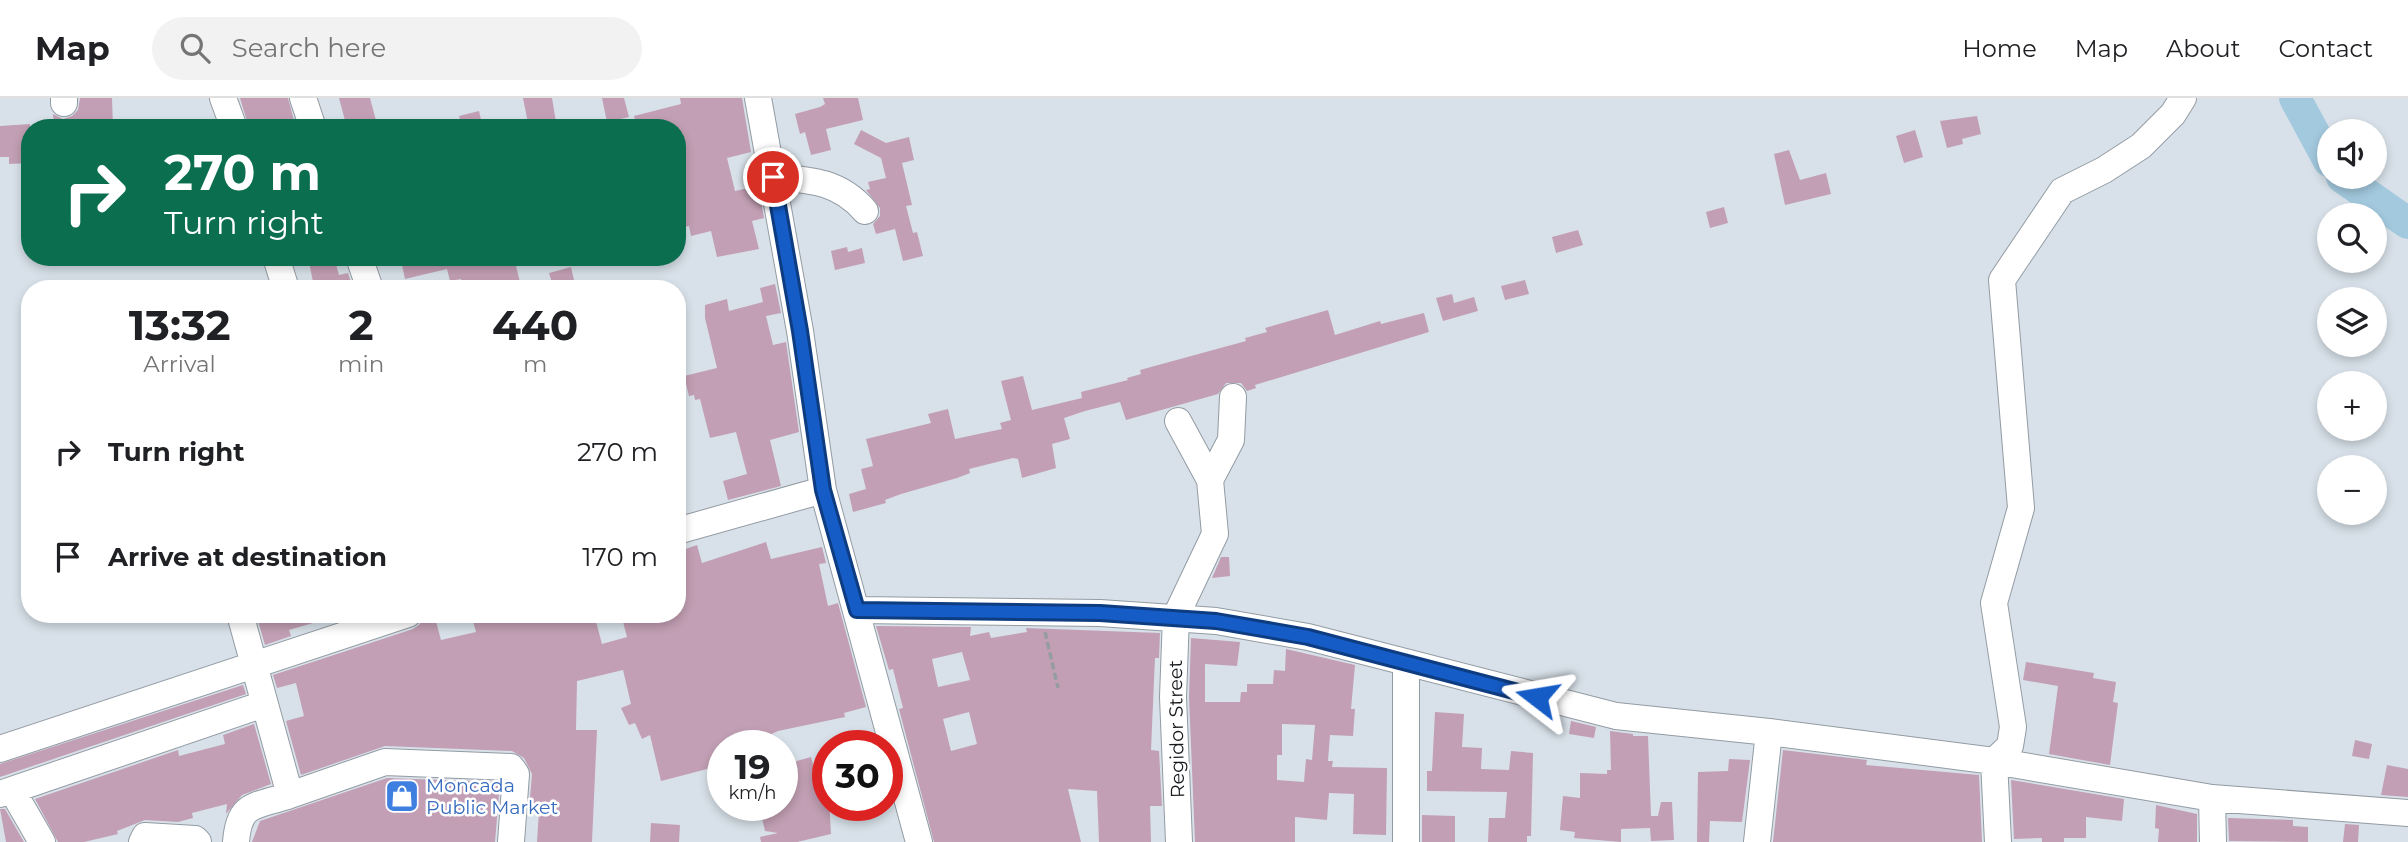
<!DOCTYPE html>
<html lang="en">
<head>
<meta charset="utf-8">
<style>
	:root { --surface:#fff; --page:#f2f2f2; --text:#202124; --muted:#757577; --line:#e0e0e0 }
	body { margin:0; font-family:Montserrat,sans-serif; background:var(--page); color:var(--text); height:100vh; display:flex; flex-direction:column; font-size:26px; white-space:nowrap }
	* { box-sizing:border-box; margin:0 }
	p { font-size:23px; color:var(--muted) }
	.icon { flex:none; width:38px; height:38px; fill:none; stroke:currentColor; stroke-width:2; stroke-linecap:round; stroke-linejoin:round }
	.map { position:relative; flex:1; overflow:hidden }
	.panel { position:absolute; left:21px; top:182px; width:665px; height:343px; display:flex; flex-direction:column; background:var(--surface); border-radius:28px; box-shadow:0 4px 10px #0003 }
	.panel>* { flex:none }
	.guide { position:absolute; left:21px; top:21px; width:665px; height:147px; border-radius:28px; box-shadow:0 4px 10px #0003; background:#0b6e4f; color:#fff; overflow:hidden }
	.fabs { position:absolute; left:2317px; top:21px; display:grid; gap:14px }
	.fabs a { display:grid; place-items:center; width:70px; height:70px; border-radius:50%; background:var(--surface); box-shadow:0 4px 10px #0003; font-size:35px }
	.speed { position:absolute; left:707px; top:632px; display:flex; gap:14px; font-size:35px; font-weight:700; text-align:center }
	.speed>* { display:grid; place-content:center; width:91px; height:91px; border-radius:50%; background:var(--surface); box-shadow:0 4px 10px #0003; line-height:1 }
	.speed small { font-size:18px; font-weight:400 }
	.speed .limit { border:10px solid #d22; background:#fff; color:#111 }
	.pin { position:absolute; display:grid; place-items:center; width:60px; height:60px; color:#fff; margin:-30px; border:4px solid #fff; border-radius:50%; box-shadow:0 2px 7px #0007 }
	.me { position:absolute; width:77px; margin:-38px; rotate:284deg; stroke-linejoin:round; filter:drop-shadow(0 0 5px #0008) }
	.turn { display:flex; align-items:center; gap:24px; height:147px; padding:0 28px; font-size:32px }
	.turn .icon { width:91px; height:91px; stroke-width:2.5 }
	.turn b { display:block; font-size:49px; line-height:60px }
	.eta { display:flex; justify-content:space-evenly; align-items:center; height:119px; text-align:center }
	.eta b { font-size:42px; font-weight:700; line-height:49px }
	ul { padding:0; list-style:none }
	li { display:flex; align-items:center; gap:21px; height:105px; padding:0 28px }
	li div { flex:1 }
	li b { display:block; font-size:26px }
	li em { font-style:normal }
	header { display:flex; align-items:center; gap:42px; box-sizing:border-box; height:98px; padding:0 35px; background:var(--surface); border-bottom:2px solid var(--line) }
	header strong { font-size:33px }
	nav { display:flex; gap:38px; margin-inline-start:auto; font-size:24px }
	.search { width:490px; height:63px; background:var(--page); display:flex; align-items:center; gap:18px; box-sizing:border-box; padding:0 24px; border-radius:38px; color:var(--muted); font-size:26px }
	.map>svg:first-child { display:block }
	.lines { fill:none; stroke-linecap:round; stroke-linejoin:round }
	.river { stroke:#a3c9de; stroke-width:32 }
	.building { fill:#c29fb4; fill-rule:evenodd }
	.minor-casing { stroke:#939ba3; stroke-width:28 }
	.path { stroke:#959ca2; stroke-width:3.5; stroke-dasharray:7 3.5; stroke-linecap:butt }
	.minor { stroke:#fff; stroke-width:26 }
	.route-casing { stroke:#0e3c81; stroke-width:18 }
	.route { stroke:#155cc7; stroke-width:12 }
	.labels { text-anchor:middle; stroke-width:5; stroke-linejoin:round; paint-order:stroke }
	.street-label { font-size:19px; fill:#16191c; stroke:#fff }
	.shop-label { font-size:19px; fill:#366cbe; stroke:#fff; text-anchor:start }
</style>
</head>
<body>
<header>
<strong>Map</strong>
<div class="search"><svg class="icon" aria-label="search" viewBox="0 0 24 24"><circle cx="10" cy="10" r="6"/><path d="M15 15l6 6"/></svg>Search here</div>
<nav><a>Home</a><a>Map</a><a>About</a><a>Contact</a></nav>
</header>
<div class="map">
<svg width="2408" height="744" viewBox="0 0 2408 744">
	<rect width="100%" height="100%" fill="#d8e1e9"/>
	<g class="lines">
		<path class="river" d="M 2295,0 L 2329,63
			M 2342,79 L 2408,125"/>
	</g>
	<path class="building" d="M 80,0 L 112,0 L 113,30 L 54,30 L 53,16 L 63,21 L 72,18 L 78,12 Z
		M 240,0 L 288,0 L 296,30 L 249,30 Z
		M 339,0 L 370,0 L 378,30 L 347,30 Z
		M 523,0 L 552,0 L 557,30 L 529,30 Z
		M 602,0 L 624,0 L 629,19 L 607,24 Z
		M 680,0 L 742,0 L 751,54 L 727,60 L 735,93 L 753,89 L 757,104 L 761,103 L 764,120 L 752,123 L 759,151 L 717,159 L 711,133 L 691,138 L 689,128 L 677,130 L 677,30 L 637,30 L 634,18 L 681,6 Z
		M 823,0 L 858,0 L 863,22 L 826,31 L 831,52 L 811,57 L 805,34 L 800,36 L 795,16 L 820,9 L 825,6 Z
		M 479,13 L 483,30 L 462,30 L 459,18 Z
		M 1977,18 L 1981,36 L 1962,41 L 1963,46 L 1947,50 L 1940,23 Z
		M 30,26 L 30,65 L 9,66 L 9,59 L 0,59 L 0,28 Z
		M 861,32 L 886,45 L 909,39 L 914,62 L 902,65 L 912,107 L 906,108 L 913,135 L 917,134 L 923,158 L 903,163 L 895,131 L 876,136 L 873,126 L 880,118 L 880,110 L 866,92 L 870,91 L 868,84 L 886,80 L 881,60 L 854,46 Z
		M 1915,32 L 1923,59 L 1904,65 L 1896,38 Z
		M 1789,52 L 1800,82 L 1826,75 L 1831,96 L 1785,107 L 1774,56 Z
		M 1724,109 L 1728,125 L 1710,130 L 1706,114 Z
		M 1578,132 L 1583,147 L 1556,155 L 1552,139 Z
		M 847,149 L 848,154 L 862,150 L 865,165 L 835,172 L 831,153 Z
		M 308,159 L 334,159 L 339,177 L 348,175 L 353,191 L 305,191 L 305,187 L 313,184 Z
		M 412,159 L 488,159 L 490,168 L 515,164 L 521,188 L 462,191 L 461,181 L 450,183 L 447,171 L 405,181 L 401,162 Z
		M 571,169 L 576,191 L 554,191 L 549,175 Z
		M 1525,182 L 1529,196 L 1505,202 L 1501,188 Z
		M 775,186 L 781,215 L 766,218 L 773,247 L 786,244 L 799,334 L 770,342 L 781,388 L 728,402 L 723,383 L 747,376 L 736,334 L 710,340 L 700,301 L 695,302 L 694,297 L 689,298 L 684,278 L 717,270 L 705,220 L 705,207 L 727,201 L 729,213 L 763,204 L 760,190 Z
		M 1452,196 L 1454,205 L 1474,199 L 1478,213 L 1443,223 L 1436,200 Z
		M 1328,212 L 1335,237 L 1380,223 L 1381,226 L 1424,215 L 1429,234 L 1255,287 L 1256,290 L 1247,293 L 1241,285 L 1226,285 L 1218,296 L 1126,322 L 1120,304 L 1085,313 L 1064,320 L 1070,341 L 1052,346 L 1056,370 L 1022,380 L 1018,361 L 1013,360 L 969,371 L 970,375 L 957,380 L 901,396 L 885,402 L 886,405 L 853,414 L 849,396 L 866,391 L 861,371 L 873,368 L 866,341 L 931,325 L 928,316 L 948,311 L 955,341 L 1002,331 L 1000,325 L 1011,322 L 1001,283 L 1023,278 L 1032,312 L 1082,300 L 1081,294 L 1128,282 L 1127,280 L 1141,276 L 1140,272 L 1246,243 L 1245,240 L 1267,234 L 1265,230 Z
		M 766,444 L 771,461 L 822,449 L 826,465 L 819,466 L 828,508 L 838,505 L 866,609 L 844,615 L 845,619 L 778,633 L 763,640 L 765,648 L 723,648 L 723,656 L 712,659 L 715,669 L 661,683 L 650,637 L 642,641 L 635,625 L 629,627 L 621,610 L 631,606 L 623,572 L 577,583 L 576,632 L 597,632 L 592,744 L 537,744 L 539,713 L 529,712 L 532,676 L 524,660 L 512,653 L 385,648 L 301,677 L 286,623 L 304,618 L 296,585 L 277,590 L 273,577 L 413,531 L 420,526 L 423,516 L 434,516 L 441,542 L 476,534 L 471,516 L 594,516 L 602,546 L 627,539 L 621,516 L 677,516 L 677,454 L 697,447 L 702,465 Z
		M 1221,459 L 1229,459 L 1230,478 L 1212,480 Z
		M 256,516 L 329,516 L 330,520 L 289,532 L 291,538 L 265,547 Z
		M 876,528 L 971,529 L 970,538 L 989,534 L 991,540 L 1027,534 L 1026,530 L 1160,535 L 1159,560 L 1155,560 L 1151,652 L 1159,653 L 1162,708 L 1150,708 L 1151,744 L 1099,744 L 1097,693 L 1068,691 L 1081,744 L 934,744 L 899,611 L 903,610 L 893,571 L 889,572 ZM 962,554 L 970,582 L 938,589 L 932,561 ZM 969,614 L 977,646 L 951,653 L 943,621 Z
		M 1191,540 L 1240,544 L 1237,568 L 1205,566 L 1205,604 L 1240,604 L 1241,594 L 1247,594 L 1247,586 L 1273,586 L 1274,572 L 1285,573 L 1286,551 L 1355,567 L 1351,611 L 1355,611 L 1353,638 L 1330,637 L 1328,663 L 1333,663 L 1332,669 L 1387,670 L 1386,737 L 1353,736 L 1354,696 L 1329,695 L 1327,722 L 1295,719 L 1295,744 L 1195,744 L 1189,599 ZM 1282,626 L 1315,627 L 1312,662 L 1306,661 L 1304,684 L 1277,682 L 1277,657 L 1282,657 Z
		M 2026,564 L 2094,575 L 2093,580 L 2116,584 L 2113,604 L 2118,605 L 2110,667 L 2049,656 L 2058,588 L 2023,582 Z
		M 243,587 L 246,596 L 0,679 L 0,666 Z
		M 1435,614 L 1464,616 L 1462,649 L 1482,650 L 1481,671 L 1509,672 L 1511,653 L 1533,655 L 1531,738 L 1527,738 L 1527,744 L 1488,744 L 1489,720 L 1505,720 L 1507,694 L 1427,693 L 1427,673 L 1432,673 Z
		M 1571,623 L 1596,629 L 1594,640 L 1569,636 Z
		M 254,626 L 271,686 L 242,697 L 226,716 L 227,706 L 192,715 L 193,720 L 178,724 L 145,722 L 117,733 L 118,736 L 84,744 L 58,744 L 35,701 L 178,652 L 179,658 L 225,646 L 223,637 Z
		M 1610,633 L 1633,636 L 1633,638 L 1648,638 L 1651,718 L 1658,718 L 1661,704 L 1672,704 L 1674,742 L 1651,743 L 1650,730 L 1621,731 L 1621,744 L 1574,740 L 1575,734 L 1560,732 L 1563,698 L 1580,700 L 1580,675 L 1607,676 L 1607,672 L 1611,672 Z
		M 2355,642 L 2372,646 L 2369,661 L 2352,658 Z
		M 1783,652 L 1867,662 L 1866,667 L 1979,677 L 1982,744 L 1773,744 Z
		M 811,659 L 818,685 L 828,682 L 831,736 L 797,744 L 761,744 L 760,739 L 778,735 L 765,733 L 761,716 L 781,711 L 782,667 Z
		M 1729,661 L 1750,662 L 1742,724 L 1710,723 L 1709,744 L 1697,744 L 1698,674 L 1728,673 Z
		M 2387,667 L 2408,671 L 2408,699 L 2381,697 Z
		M 387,680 L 500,684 L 495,744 L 252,744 L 260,723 Z
		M 2011,682 L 2124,701 L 2122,723 L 2086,719 L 2086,740 L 2064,740 L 2064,744 L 2042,744 L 2042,740 L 2014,741 Z
		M 2156,707 L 2197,716 L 2197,744 L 2158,744 L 2159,731 L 2155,730 Z
		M 0,711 L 5,711 L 24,744 L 6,744 Z
		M 1422,717 L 1455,718 L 1455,744 L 1422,744 Z
		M 2228,720 L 2293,722 L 2293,728 L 2308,729 L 2308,744 L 2229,743 Z
		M 651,725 L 680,727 L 679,744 L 650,744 Z
		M 2345,726 L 2359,727 L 2358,744 L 2343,744 Z"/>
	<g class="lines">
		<g class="minor-casing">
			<path id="minor" d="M 64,0 L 64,5
				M 223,0 L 234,30
				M 303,0 L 313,30
				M 758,0 L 800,233 L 823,392 L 919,744
				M 773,79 C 811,82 839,83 865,113
				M 276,159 L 286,191
				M 359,159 L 370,191
				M 1178,323 L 1210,382
				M 677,433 L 823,392
				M 857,512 L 1100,515 L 1216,523 L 1308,539 L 1616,618 L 1769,634
				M 0,651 L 408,516
				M 12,692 L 42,744
				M 0,696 L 264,606
				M 290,697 L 385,664 L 511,669 L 516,676 L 511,744
				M 2212,700 L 2213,744
				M 142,744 L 145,738 L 195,741 L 198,744
				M 236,744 C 239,703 256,709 290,697 L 240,516
				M 1179,744 L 1173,599 L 1176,518 L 1215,436 L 1210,382 L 1231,342 L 1233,299
				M 1406,744 L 1406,566
				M 1757,744 L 1769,634 L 1994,663 L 2212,700 L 2408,715
				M 1998,744 L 1994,663 L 2010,648 L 2013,629 L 1994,505 L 2021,410 L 2002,182 L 2062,93 L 2104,72 L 2141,48 L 2173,16 L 2183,0"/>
		</g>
		<path class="path" d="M 1045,534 L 1058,590"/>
		<use href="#minor" class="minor"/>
	</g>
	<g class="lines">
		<g class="route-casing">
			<path id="route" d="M 773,79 L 800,233 L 823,392 L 857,512 L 1100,515 L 1216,523 L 1308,539 L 1537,599"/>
		</g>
		<use href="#route" class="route"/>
	</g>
	<defs>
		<g id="shop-square" transform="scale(1.75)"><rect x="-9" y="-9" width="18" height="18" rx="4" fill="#3f7fe0" stroke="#fff"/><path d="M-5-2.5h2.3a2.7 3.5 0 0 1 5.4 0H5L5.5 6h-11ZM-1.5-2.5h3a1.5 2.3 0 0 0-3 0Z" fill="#fff"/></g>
	</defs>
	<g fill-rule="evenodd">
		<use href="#shop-square" x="402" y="698"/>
	</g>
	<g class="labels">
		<g class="street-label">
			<text transform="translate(1176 631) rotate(-91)" y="7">Regidor Street</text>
		</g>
		<g class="shop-label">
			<text x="426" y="694">Moncada<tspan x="426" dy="22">Public Market</tspan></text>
		</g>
	</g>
</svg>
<div class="fabs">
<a><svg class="icon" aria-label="sound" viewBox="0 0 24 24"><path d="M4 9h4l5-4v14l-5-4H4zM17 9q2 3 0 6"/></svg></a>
<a><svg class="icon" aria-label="search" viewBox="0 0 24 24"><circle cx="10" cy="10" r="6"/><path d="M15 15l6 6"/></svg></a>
<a><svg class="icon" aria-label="layers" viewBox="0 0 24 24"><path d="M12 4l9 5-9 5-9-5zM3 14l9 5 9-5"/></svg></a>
<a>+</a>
<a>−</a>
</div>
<div class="speed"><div>19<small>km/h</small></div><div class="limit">30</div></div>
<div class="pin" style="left:773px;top:79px;background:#d93025"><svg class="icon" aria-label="arrive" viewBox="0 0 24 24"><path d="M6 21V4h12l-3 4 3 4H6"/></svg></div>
<svg class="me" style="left:1537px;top:599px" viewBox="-20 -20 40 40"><path d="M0-17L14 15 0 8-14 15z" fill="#155cc7" stroke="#fff" stroke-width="4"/></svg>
<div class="guide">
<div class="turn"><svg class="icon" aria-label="right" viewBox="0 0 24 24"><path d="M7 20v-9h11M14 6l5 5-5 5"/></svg><div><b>270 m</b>Turn right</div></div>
</div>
<section class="panel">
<div class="eta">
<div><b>13:32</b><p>Arrival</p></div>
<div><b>2</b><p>min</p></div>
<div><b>440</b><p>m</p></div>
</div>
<ul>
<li><svg class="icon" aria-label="right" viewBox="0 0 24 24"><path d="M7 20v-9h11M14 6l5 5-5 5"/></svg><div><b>Turn right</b></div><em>270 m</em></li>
<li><svg class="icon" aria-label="arrive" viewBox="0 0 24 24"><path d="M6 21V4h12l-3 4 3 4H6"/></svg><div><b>Arrive at destination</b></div><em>170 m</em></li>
</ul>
</section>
</div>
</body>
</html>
